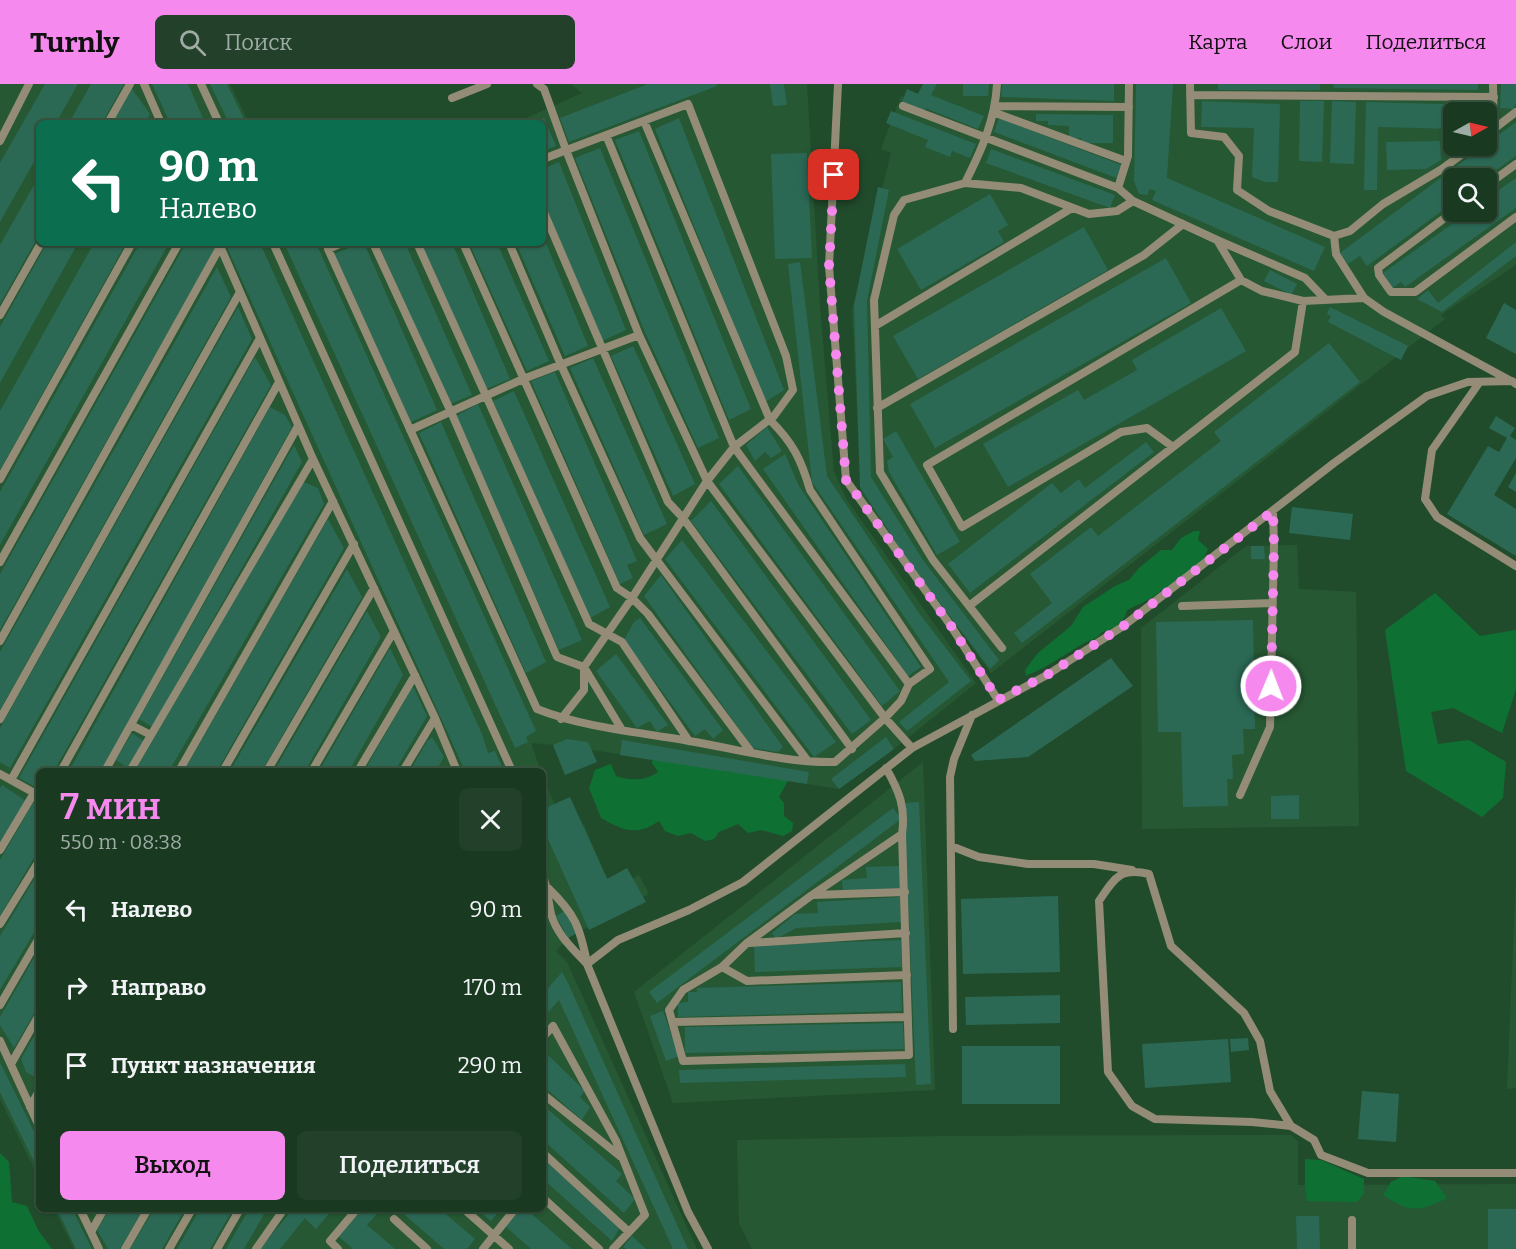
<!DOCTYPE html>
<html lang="ru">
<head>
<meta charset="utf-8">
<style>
	:root { --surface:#193921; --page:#22402a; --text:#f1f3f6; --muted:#9faca5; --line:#37533f; --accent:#f589ee }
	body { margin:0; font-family:Bitter,serif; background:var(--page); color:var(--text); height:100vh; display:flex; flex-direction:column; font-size:22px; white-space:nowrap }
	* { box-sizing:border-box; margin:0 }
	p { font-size:20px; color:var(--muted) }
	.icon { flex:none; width:33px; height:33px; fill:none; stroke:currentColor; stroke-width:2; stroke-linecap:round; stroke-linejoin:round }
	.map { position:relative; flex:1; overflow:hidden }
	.drawer { position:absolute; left:36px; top:684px; width:510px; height:444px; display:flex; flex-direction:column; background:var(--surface); border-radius:9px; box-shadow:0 2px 4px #0004,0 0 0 2px var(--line) }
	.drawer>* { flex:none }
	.top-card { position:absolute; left:36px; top:36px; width:510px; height:126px; border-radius:9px; box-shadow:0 2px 4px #0004,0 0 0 2px var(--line); background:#0b6e4f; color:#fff; overflow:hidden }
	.needle { width:39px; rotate:82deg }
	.controls { position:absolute; left:1443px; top:18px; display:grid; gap:12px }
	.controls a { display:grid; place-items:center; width:54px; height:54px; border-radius:9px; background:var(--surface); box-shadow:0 2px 4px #0004,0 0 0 2px var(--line); font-size:30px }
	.pin { position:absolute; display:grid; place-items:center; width:51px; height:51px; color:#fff; margin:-26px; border-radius:12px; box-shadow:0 3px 9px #0006 }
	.me { position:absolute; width:66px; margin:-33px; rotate:1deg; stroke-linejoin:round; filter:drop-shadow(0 0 4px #0008) }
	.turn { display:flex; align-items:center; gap:21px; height:126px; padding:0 24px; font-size:27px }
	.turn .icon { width:78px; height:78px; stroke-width:2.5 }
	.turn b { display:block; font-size:42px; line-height:51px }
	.round { display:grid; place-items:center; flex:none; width:63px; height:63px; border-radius:9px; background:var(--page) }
	.overview { display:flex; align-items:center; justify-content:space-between; height:102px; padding:0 24px }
	h1 { font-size:36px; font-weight:600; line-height:45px; color:var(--accent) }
	.action { display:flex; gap:12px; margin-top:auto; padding:12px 24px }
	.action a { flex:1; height:69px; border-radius:9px; background:var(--accent); color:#111; font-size:24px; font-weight:600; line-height:69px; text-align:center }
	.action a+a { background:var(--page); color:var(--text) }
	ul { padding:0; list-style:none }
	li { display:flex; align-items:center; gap:18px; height:78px; padding:0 24px }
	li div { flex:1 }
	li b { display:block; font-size:22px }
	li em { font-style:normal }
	header { display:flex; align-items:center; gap:36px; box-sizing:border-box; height:84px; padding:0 30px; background:var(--accent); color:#111 }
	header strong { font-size:28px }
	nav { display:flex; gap:33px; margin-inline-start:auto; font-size:21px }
	.search { width:420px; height:54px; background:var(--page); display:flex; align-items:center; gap:15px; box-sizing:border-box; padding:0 21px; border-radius:9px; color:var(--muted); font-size:22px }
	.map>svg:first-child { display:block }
	.built { fill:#265833; fill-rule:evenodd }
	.green { fill:#0e7133 }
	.building { fill:#2b6955 }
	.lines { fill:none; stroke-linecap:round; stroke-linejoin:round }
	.service { stroke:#948c76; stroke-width:8 }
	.route { stroke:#f589ee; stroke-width:10; stroke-dasharray:0 18 }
</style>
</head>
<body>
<header>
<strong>Turnly</strong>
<div class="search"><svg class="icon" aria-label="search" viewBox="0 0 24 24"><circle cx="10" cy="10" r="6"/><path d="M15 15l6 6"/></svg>Поиск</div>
<nav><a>Карта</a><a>Слои</a><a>Поделиться</a></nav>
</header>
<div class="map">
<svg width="1516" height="1165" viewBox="0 0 1516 1165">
	<rect width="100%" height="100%" fill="#214c2c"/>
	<path class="built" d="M 0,0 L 230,0 L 249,39 L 39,39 L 39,159 L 543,159 L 543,39 L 515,39 L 582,9 L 571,0 L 807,0 L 820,222 L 834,388 L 847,416 L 976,599 L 894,665 L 839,705 L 567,662 L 531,659 L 541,687 L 39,687 L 39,1095 L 0,1015 Z
		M 923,0 L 1516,0 L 1516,181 L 1441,231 L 1445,235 L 991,589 L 861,412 L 852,225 L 891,69 L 881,65 L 901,12 L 914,16 ZM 1454,28 L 1486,28 L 1486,62 L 1454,62 ZM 1454,94 L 1486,94 L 1486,128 L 1454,128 Z
		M 1297,461 L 1299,505 L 1356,508 L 1359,742 L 1142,745 L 1141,544 L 1246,462 Z
		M 923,678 L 935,1006 L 673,1019 L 634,908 Z
		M 543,692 L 565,746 L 584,741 L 612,805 L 639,791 L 649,810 L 568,854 L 556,867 L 567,878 L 697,1165 L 74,1165 L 54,1125 L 543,1125 Z
		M 1516,792 L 1516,1004 L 1507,1005 Z
		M 1291,1051 L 1298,1058 L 1298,1101 L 1516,1100 L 1516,1165 L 752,1165 L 739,1139 L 737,1056 L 945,1052 Z"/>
	<path class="green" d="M 1194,447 L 1200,447 L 1198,456 L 1208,465 L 1203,477 L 1150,515 L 1127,526 L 1125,533 L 1114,544 L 1102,548 L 1096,554 L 1084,559 L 1045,583 L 1026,592 L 1025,586 L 1038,569 L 1071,542 L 1083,523 L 1115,502 L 1129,496 L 1139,484 L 1161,466 L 1172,466 L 1181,454 Z
		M 1435,509 L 1480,552 L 1516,546 L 1516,605 L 1502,649 L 1453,624 L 1431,628 L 1438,660 L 1469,656 L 1506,678 L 1503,714 L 1482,733 L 1406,687 L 1385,546 Z
		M 654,668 L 789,695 L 779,713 L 784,719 L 784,732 L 793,739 L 792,747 L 783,752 L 761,746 L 748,749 L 738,740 L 719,748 L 714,755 L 705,757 L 691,749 L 678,752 L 665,747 L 659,737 C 636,753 623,746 601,734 L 589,704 L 595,686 L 611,680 L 616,692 C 631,697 645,697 658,688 L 652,679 Z
		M 0,1069 L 9,1078 L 12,1118 L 27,1122 L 38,1146 L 52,1165 L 0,1165 Z
		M 1305,1075 L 1321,1076 L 1364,1095 L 1364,1109 L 1357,1118 L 1307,1117 L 1305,1104 Z
		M 1403,1092 L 1435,1097 L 1447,1114 C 1419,1128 1410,1129 1383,1111 L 1391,1098 Z"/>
	<path class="building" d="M 45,0 L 78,0 L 56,39 L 39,39 L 39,69 L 0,138 L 0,79 Z
		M 91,0 L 124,0 L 102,39 L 69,39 Z
		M 152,0 L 188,0 L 205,39 L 170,39 Z
		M 210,0 L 227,0 L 246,39 L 229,39 Z
		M 648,0 L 716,0 L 717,2 L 569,58 L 560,34 Z
		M 770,0 L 784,0 L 787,21 L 773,22 Z
		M 923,0 L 937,0 L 931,11 L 984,32 L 978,45 L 925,24 L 925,27 L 902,18 L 907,5 L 918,10 Z
		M 963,0 L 989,0 L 988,12 L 963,12 Z
		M 1002,0 L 1114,0 L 1114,17 L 1001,13 Z
		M 1136,0 L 1173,0 L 1167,94 L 1325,163 L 1314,187 L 1152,116 L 1156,107 L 1149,105 L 1148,111 L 1139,110 L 1134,97 Z
		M 1218,0 L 1320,0 L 1320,6 L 1218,6 Z
		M 1334,0 L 1478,0 L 1478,6 L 1333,4 Z
		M 1501,0 L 1516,0 L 1516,20 L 1513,25 L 1500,24 Z
		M 132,5 L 150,30 L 145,39 L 113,39 Z
		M 1202,17 L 1280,20 L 1278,98 L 1265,98 L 1252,93 L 1254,44 L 1201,43 Z
		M 1300,17 L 1324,17 L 1322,78 L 1299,77 Z
		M 1332,17 L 1356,18 L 1354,80 L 1330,79 Z
		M 1366,18 L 1480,21 L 1480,28 L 1454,28 L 1454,45 L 1378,43 L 1377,106 L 1364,106 Z
		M 891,27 L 976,60 L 970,74 L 952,67 L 950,73 L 925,63 L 928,56 L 886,39 Z
		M 1036,30 L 1113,31 L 1113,59 L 1081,59 L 1081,54 L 1069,54 L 1069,42 L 1048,41 L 1048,37 L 1036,37 Z
		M 544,34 L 556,62 L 543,67 L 543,39 L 531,39 Z
		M 679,34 L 784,306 L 765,318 L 655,45 Z
		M 999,34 L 1124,82 L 1119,95 L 994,48 Z
		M 1516,38 L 1516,72 L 1485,94 L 1454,94 L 1454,118 L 1367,182 L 1360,172 L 1348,180 L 1340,169 Z
		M 639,47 L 751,325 L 729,336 L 615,56 Z
		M 1440,57 L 1441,76 L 1426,85 L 1387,86 L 1386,58 Z
		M 600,64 L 719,354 L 698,364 L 644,246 L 575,74 Z
		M 991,65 L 1115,111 L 1110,124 L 986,79 Z
		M 807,69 L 812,174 L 775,175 L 771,70 Z
		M 559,78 L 626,246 L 602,257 L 543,115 L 543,85 Z
		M 39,92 L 39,151 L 0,220 L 0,161 Z
		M 1516,94 L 1516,124 L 1405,203 L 1401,198 L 1393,204 L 1383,189 L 1469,128 L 1486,128 L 1486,115 Z
		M 878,103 L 889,106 L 867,217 L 871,393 L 923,476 L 999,576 L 990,585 L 911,481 L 860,403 L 854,222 Z
		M 990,110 L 1008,141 L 998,147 L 1004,158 L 921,206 L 897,165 Z
		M 1084,143 L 1108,186 L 918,295 L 893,252 Z
		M 543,152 L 588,262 L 565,272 L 516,159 L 543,159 Z
		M 1516,158 L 1516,172 L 1442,228 L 1417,215 L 1428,206 L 1438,219 Z
		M 47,159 L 78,159 L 0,299 L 0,243 Z
		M 94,159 L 126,159 L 0,386 L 0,327 Z
		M 140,159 L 169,159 L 0,461 L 0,408 Z
		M 186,159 L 208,159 L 215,164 L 0,546 L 0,490 Z
		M 225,159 L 260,159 L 482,650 L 488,669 L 495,667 L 504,687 L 465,687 Z
		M 284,159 L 316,159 L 536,647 L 526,653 L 528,658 L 515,664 Z
		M 361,159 L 364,159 L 437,326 L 411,338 L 334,170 Z
		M 378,159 L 405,159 L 472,311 L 450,320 Z
		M 421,159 L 452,159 L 510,295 L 486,305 Z
		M 469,159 L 497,159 L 549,277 L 527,287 Z
		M 1166,174 L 1191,219 L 935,364 L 910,320 Z
		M 800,178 L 827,392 L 919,529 L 971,597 L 907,647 L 899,638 L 949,598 L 812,398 L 788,180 Z
		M 217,183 L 231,213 L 0,626 L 0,568 Z
		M 1270,186 L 1297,200 L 1291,211 L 1264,197 Z
		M 1504,219 L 1516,226 L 1516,270 L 1486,254 Z
		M 238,223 L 252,255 L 10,684 L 0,678 L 0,644 Z
		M 1330,223 L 1408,262 L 1401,276 L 1328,238 L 1331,232 L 1327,230 Z
		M 1221,224 L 1246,267 L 1008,403 L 983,360 L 1078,306 L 1084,316 L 1137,286 L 1132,276 Z
		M 1329,259 L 1360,298 L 1022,559 L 1014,549 L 1052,519 L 1030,490 L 1091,443 L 1098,452 L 1221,357 L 1214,348 Z
		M 633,262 L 695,400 L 673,412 L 611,272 Z
		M 255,273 L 271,301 L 54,687 L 39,687 L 39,705 L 19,694 Z
		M 593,274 L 667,440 L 644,451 L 570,284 Z
		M 555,288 L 637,477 L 627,481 L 633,494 L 620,500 L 531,297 Z
		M 514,307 L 610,523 L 590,534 L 493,317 Z
		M 478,320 L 582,556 L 559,566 L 456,332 Z
		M 270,323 L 285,331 L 292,343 L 101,687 L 69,687 Z
		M 1496,332 L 1515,344 L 1510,352 L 1516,356 L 1516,374 L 1494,411 L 1516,425 L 1516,472 L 1447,430 L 1488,362 L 1499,368 L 1507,354 L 1489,344 Z
		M 441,338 L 546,578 L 526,589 L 419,349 Z
		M 767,343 L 782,367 L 771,374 L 765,368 L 755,377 L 746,361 Z
		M 896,347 L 960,458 L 937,471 L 889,388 L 887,377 L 893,373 L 883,355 Z
		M 1146,358 L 1154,368 L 970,509 L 948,480 L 1052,399 L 1061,409 L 1079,395 L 1085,404 Z
		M 294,361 L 302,378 L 152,643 L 139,635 Z
		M 785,370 L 799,402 L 921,583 L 908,592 L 763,385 Z
		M 738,382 L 900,607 L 882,622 L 719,400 Z
		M 1516,389 L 1516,408 L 1508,403 Z
		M 304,398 L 318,404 L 324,420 L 169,687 L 135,687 Z
		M 711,417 L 871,636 L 852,650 L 691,437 Z
		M 1292,423 L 1353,430 L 1350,456 L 1289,449 Z
		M 328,435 L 344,464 L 217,687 L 184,687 Z
		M 682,456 L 836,658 L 814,673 L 665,475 Z
		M 1251,462 L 1264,462 L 1265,475 L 1251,475 Z
		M 347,485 L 362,513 L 262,687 L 230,687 Z
		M 661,491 L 783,663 L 778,668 L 753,664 L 644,512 Z
		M 367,527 L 381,553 L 305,687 L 274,687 Z
		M 640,534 L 723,646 L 713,655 L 705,645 L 695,652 L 624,556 L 634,538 Z
		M 1253,536 L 1255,645 L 1243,645 L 1244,670 L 1232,671 L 1233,695 L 1227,695 L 1228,722 L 1183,723 L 1181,648 L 1158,648 L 1156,538 Z
		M 390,564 L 403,591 L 349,687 L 319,687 Z
		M 616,570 L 668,641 L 657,648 L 650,637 L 637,644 L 596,587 Z
		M 1111,574 L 1133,602 L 1028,673 L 975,677 L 971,671 Z
		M 413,602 L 427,632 L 395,687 L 364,687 Z
		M 132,649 L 144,657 L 128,684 L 116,676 Z
		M 432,653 L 444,673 L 436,687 L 410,687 L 427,657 Z
		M 886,653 L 894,665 L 839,705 L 831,695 Z
		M 567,655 L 588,658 L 597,678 L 565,691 L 553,661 Z
		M 622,656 L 809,688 L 807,700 L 620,671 Z
		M 2,701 L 26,717 L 0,758 L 0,704 Z
		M 1299,711 L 1299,735 L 1271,735 L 1271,712 Z
		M 570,713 L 607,795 L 627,784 L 646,818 L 589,846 L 543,744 L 543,725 Z
		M 919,718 L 931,1000 L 916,1001 L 904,719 Z
		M 33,719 L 39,722 L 39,765 L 0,832 L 0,776 Z
		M 893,724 L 901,735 L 657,919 L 649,908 Z
		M 899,782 L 900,805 L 843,808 L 842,796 L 867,794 L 866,783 Z
		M 39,787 L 39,840 L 0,906 L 0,852 Z
		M 1058,812 L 1060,888 L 963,890 L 961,815 Z
		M 900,813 L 901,838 L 796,844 L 776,855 L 772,849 L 795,830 L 818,829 L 817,818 Z
		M 565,827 L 577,849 L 568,854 L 556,832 Z
		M 901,856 L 902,883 L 755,888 L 754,861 Z
		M 39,865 L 39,921 L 14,964 L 0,941 L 0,933 Z
		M 562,888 L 568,899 L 688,1165 L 673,1165 L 559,916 L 543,934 L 543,910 Z
		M 901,898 L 902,927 L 678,933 L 678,919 L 688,918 L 688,908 L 697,908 L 697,904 Z
		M 1060,911 L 1060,939 L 966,941 L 965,913 Z
		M 663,927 L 679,972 L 666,977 L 650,932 Z
		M 903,939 L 904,965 L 685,969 L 685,943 Z
		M 39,943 L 39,995 L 26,988 L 21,975 Z
		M 1248,954 L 1249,966 L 1231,968 L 1230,955 Z
		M 1228,955 L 1231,998 L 1145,1004 L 1142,960 Z
		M 962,962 L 1060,962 L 1060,1020 L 962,1020 Z
		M 544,967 L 585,1007 L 580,1013 L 590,1023 L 582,1036 L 543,1002 Z
		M 0,978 L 39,1058 L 39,1088 L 0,1008 Z
		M 905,980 L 906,993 L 680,999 L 679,986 Z
		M 1362,1007 L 1399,1010 L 1396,1058 L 1358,1055 Z
		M 543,1021 L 622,1090 L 616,1097 L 635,1115 L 624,1129 L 543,1056 Z
		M 543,1075 L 620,1143 L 612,1157 L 543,1095 Z
		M 57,1125 L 72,1125 L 92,1165 L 76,1165 Z
		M 110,1125 L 143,1125 L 120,1165 L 108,1165 L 97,1146 Z
		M 154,1125 L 185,1125 L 162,1165 L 130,1165 Z
		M 200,1125 L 233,1125 L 210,1165 L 177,1165 Z
		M 249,1125 L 267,1125 L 244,1165 L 226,1165 Z
		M 293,1125 L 332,1126 L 316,1145 L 305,1134 L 280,1165 L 260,1165 Z
		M 361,1125 L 381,1125 L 367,1141 L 395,1165 L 353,1165 L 338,1152 Z
		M 398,1125 L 440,1125 L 475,1155 L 467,1165 L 444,1165 Z
		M 477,1125 L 501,1125 L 491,1137 Z
		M 520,1125 L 526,1125 L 572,1165 L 531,1165 L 505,1142 Z
		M 1488,1125 L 1516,1125 L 1516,1165 L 1488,1165 Z
		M 1296,1132 L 1319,1132 L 1320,1165 L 1297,1165 Z
		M 632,1152 L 646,1165 L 626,1165 L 623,1163 Z"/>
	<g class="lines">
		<path class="service" d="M 144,0 L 161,39
			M 201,0 L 219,39
			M 537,0 L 544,5 L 566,66 L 639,251 L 707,397 L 885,634 L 912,664
			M 838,0 L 829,182 L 846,396 L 951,542 L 998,616
			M 1190,0 L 1191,49 L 1224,53 L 1239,72 L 1237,106 L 1269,127 L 1334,152 L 1350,147 L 1383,120 L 1442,85 L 1473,62
			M 1493,0 L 1494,45
			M 1190,11 L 1494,13
			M 452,14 L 487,0
			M 903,22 L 1118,104 L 1133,117 L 1217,156 L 1241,196 L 1262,207 L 1303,217 L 1364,214
			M 995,22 L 1129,23
			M 993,28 L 1126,77
			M 108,39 L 130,0
			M 606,51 L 734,363 L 909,600
			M 1486,51 L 1516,28
			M 0,57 L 29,0
			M 543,75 L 688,20 L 786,272 L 793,306 L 774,332 L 734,363 L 707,397 L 632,514 L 584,583 L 584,606 L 561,635
			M 965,99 C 981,67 995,37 997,0
			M 1486,102 L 1516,80
			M 1118,104 L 1128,72 L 1129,0
			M 543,126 L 668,418 L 683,434 L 852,665
			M 1454,127 L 1378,184 L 1379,191 L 1391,208 L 1415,208 L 1516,133
			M 1334,152 L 1336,170 L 1364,214 L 1384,228 L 1511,297
			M 1217,156 L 1305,194 L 1325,215
			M 273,159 L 512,687
			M 342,159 L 328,165 L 537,625 C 585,644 639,648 689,657 C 737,665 786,679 835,678 L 885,634 L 901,617 L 909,600 L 930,585 L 810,406 C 801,375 793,359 770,336 L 644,37
			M 373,159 L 451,328 L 557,573 L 584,583 L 622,646
			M 417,159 L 589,540 L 622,558 L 689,657
			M 463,159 L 617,504 L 632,514 L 648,530 L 751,668
			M 509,159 L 561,281 L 640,454 L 807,676
			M 220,162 L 313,375
			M 0,231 L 41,159
			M 875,242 L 1072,124
			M 1479,299 L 1432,366 L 1425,415 L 1437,433 L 1516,482
			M 877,324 L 1144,171 L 1183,140
			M 410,346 L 523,295 L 639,251
			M 1173,363 L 1147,344 L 1121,348 L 962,443 L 927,381 L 1241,196
			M 0,395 L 132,159
			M 0,478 L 179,159
			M 969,522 L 1295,268 L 1303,217
			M 1182,522 L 1272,519
			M 0,557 L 220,163
			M 1002,564 L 933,476 L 880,388 L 874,216 L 894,131 L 904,116 L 965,99 L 1021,104 L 1089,130 L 1117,127 L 1133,117
			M 0,635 L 240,208
			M 131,641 L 151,651
			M 886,684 C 899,707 906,723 902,750 L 909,971 L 683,977 L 669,926 L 683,906 L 722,883 L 747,859 L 812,811 L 902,750
			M 61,687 L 279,298
			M 105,687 L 298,342
			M 130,687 L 313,375 L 435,634 L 457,687
			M 179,687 L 333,417
			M 223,687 L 354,460
			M 267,687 L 374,504
			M 312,687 L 394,547
			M 358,687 L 415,591
			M 403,687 L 435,634
			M 0,690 L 38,711
			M 11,696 L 260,254
			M 1240,711 L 1270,643 L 1274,461 L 1273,427
			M 951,762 L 979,773 L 1028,780 L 1094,780 L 1132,786
			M 0,766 L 34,709
			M 543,792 C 548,805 548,817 551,830 C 557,851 573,865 587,880
			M 548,804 C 575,830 580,843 587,879
			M 813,811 L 905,808
			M 0,840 L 39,777
			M 749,859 L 906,849
			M 722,883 L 747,897 L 907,891
			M 0,921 L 39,854
			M 673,938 L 908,933
			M 953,945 L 950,693 L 954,675 L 972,631
			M 543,953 L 553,942 L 616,1057 L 645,1131 L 613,1165
			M 0,957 L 39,1042
			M 11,980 L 39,931
			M 543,1010 L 621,1073
			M 30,1023 L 39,1007
			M 1291,1042 L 1270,1007 L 1260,957 L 1244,929 L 1171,862 L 1149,790 C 1119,783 1114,795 1099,817 L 1108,988 L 1132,1022 L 1155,1035 L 1252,1038 L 1291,1042 L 1314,1056 L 1321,1071 L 1368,1089 L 1516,1089
			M 543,1069 L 629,1148
			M 543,1114 L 599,1165
			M 80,1125 L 99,1165
			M 464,1125 L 509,1165
			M 394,1135 L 427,1165
			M 1352,1136 L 1352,1165
			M 91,1148 L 104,1125
			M 125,1165 L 148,1125
			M 169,1165 L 192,1125
			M 217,1165 L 240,1125
			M 256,1165 L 284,1125
			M 338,1165 L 330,1157 L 357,1125
			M 483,1165 L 515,1125
			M 708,1165 L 688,1128 L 587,880 L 618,856 L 689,826 L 743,798 L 912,664 L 1047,591 L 1122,543 L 1334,379 L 1427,312 L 1468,298 L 1512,297 L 1516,300"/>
	</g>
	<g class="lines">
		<path class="route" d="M 834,91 L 829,182 L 846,396 L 951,542 L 998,616 L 1047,591 L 1122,543 L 1273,427 L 1274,461 L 1271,602"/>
	</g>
</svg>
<div class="controls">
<a><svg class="needle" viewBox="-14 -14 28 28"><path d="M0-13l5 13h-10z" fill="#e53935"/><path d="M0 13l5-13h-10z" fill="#9faca5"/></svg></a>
<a><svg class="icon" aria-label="search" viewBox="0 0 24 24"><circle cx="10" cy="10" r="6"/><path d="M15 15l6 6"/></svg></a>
</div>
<div class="pin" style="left:834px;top:91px;background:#d93025"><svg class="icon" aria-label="arrive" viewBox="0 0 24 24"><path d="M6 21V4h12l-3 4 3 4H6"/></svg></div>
<svg class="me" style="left:1271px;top:602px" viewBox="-20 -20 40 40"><circle r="17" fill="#f589ee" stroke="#fff" stroke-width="3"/><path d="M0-11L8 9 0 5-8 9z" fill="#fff"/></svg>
<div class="top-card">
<div class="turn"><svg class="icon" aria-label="left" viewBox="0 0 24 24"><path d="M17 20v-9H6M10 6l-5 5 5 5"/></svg><div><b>90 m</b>Налево</div></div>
</div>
<section class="drawer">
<div class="overview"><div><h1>7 мин</h1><p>550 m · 08:38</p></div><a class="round"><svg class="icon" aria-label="close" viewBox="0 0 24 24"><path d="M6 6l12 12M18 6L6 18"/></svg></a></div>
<ul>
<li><svg class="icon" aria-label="left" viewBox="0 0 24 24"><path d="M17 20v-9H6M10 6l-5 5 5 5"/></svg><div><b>Налево</b></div><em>90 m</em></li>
<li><svg class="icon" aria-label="right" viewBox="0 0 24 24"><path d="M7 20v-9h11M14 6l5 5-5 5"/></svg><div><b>Направо</b></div><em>170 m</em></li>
<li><svg class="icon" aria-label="arrive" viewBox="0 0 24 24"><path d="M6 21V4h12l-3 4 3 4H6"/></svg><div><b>Пункт назначения</b></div><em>290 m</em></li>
</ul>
<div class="action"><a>Выход</a><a>Поделиться</a></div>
</section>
</div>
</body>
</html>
